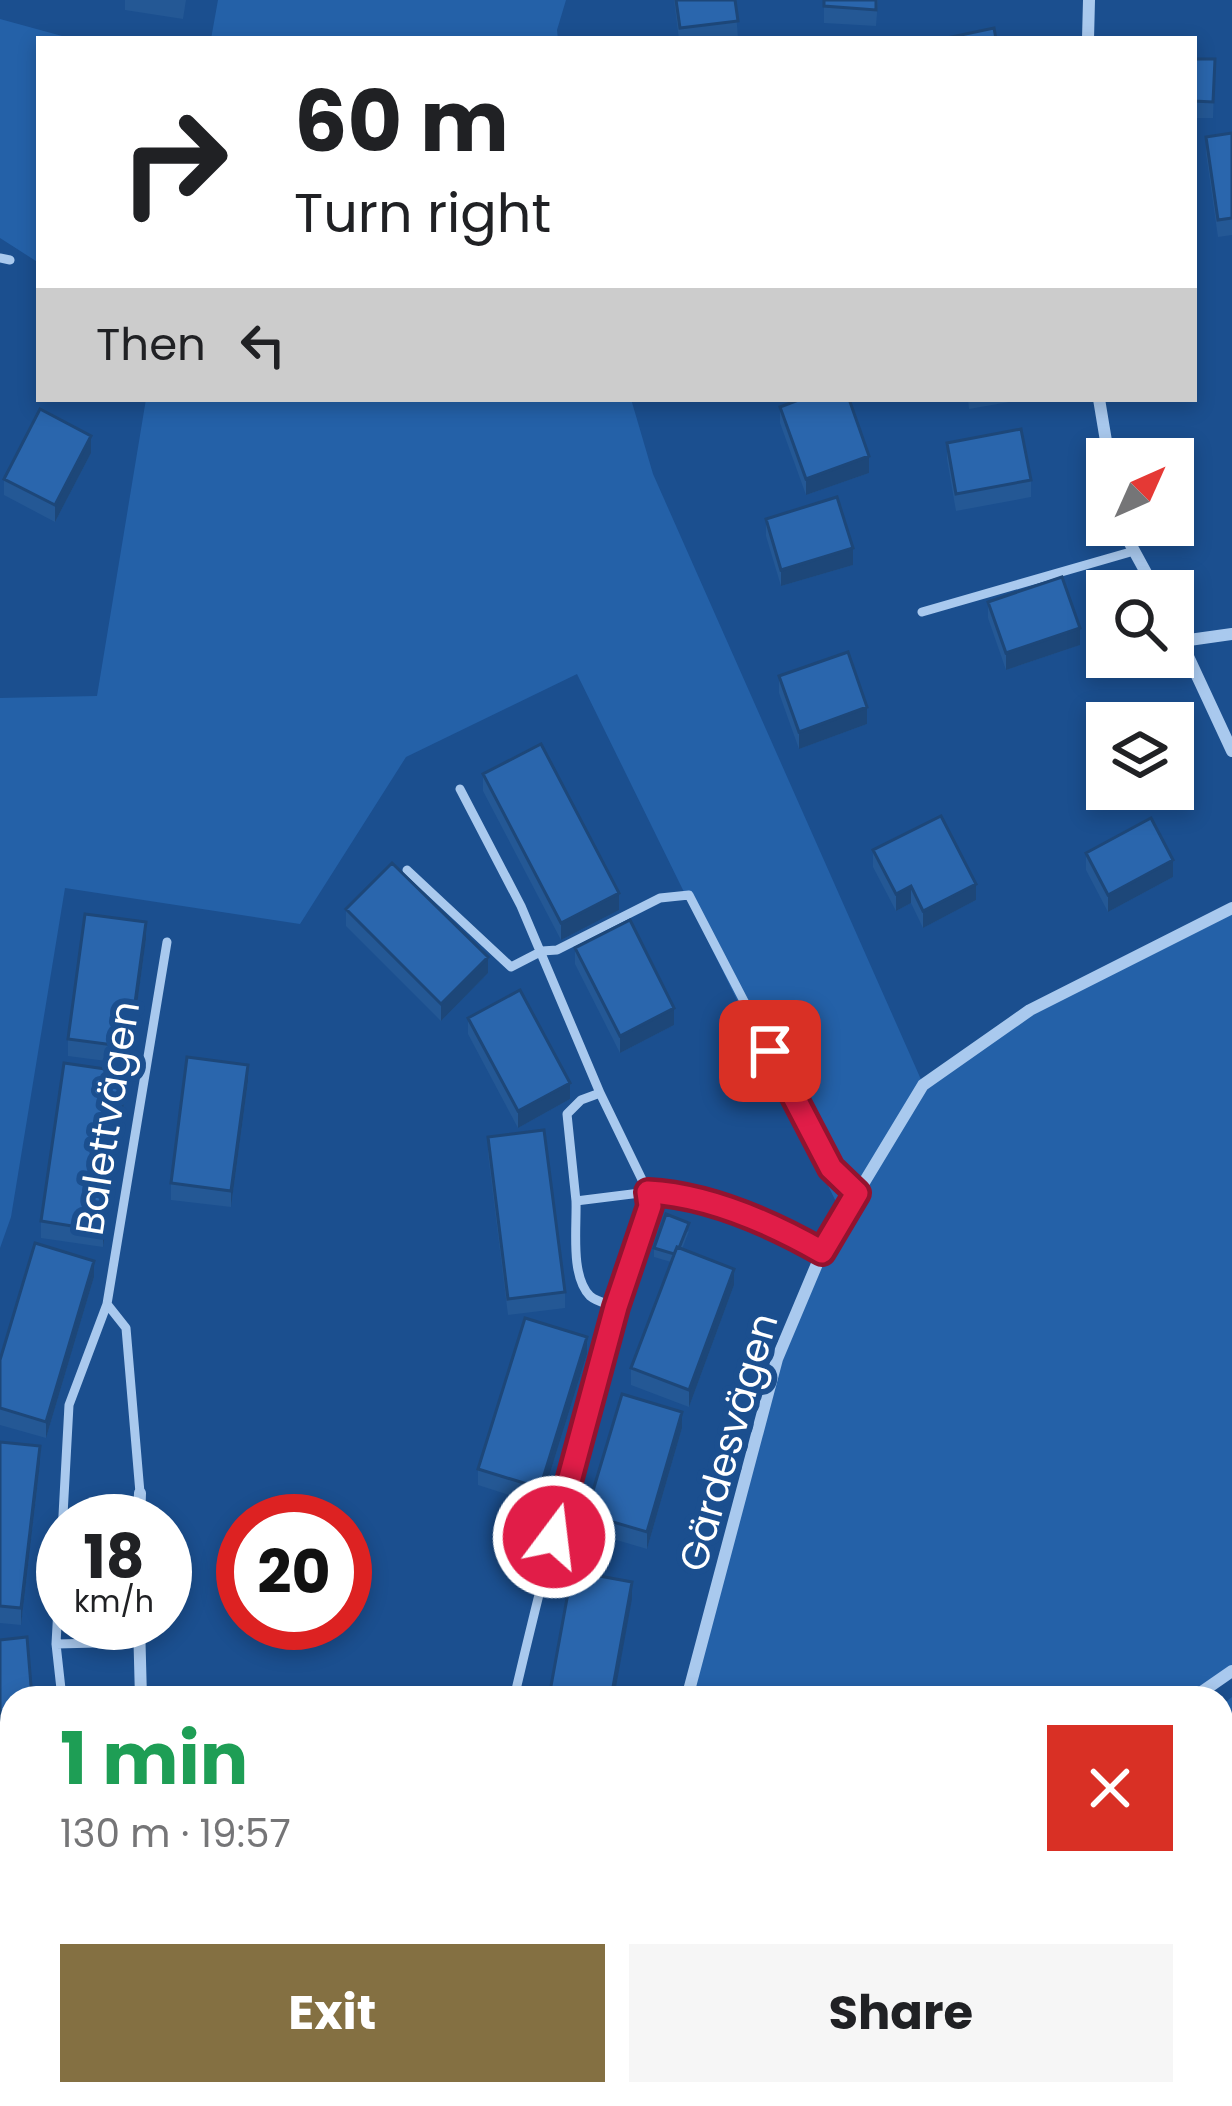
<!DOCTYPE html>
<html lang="en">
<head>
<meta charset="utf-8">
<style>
	:root { --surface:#fff; --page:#f6f6f6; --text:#202124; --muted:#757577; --accent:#847042 }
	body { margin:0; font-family:Poppins,sans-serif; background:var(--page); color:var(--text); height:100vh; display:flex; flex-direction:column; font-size:45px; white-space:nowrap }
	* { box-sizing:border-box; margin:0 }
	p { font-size:39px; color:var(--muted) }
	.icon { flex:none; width:66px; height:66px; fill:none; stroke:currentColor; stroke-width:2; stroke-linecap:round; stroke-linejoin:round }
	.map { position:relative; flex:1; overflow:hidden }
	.panel { position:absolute; left:0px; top:1686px; width:1233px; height:420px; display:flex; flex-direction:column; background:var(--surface); border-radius:36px 36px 0 0; box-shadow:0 6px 18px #0003 }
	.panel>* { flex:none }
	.banner { position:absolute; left:36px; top:36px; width:1161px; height:366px; border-radius:0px; box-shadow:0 6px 18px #0003; background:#fff; color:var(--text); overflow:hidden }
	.needle { width:78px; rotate:45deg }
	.buttons { position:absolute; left:1086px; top:438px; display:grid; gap:24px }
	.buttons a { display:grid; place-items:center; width:108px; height:108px; border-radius:0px; background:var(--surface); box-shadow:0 6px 18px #0003; font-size:60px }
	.speed { position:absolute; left:36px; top:1494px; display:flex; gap:24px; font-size:60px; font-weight:700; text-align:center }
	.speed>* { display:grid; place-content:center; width:156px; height:156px; border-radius:50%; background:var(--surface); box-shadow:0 6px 18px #0003; line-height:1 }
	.speed small { font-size:30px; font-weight:400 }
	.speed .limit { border:18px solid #d22; background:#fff; color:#111 }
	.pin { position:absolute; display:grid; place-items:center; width:102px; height:102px; color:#fff; margin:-51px; border-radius:24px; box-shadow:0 6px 18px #0006 }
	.me { position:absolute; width:132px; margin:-66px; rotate:15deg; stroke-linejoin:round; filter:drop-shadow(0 0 9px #0008) }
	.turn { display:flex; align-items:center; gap:42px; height:252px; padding:0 60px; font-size:54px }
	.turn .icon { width:156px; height:156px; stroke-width:2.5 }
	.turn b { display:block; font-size:84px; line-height:102px }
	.then { display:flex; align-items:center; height:114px; padding:0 60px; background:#0003; gap:24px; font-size:45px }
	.round { display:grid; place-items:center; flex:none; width:126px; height:126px; border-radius:0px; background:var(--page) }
	.summary { display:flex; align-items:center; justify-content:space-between; height:204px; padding:0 60px }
	h1 { font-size:72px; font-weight:700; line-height:90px; color:#1e9e55 }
	.action { display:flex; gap:24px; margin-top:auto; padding:24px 60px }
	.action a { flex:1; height:138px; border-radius:0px; background:var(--accent); color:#fff; font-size:48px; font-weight:700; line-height:138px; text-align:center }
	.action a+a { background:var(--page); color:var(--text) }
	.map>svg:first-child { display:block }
	.green { fill:#2461a8 }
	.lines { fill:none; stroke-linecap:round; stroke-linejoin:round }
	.path { stroke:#a9c9ee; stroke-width:6; stroke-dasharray:6 9; stroke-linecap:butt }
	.lane { stroke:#a9c9ee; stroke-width:9 }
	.street { stroke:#a9c9ee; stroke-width:12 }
	.wall { fill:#245895 }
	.shaded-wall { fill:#1d4779 }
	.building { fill:#2a66ad; stroke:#1d4779; stroke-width:3 }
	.route-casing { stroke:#92132f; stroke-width:30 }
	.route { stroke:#e11d48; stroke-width:21 }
	.labels { text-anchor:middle; stroke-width:12; stroke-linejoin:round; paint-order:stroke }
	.street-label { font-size:39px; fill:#fff; stroke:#1b4f8f }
</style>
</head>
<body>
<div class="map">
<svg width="1232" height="2106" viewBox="0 0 1232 2106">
	<rect width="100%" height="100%" fill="#1b4f8f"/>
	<path class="green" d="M 218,0 L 566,0 L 557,30 L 558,39 L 211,39 Z
		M 0,19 L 73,39 L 39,39 L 39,263 L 0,238 Z
		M 146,399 L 631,399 L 653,474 L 923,1084 L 1030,1010 L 1232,908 L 1232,1671 L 1193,1698 L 685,1698 L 777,1359 L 843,1216 L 577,674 L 406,757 L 300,924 L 65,888 L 11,1217 L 0,1248 L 0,698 L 97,696 Z
		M 1232,1697 L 1232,1857 L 1221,1841 L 1221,1706 Z
		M 703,2094 L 1010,2094 L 1021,2106 L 714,2106 Z"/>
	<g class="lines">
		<path class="path" d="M 0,2004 L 12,2011"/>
		<path class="lane" d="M 0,258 L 10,260
			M 922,612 L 1134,551
			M 460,789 L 521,906 L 600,1093
			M 407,870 L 511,967 L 542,951 L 557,950 L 660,898 L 689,895 L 831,1169 L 857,1193
			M 576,1201 L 567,1114 L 581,1100 L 600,1093 L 648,1192 L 576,1201 C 577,1227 570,1276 590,1296 C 597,1302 608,1304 616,1307
			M 107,1304 L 126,1328 L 140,1493
			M 56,1644 L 139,1642
			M 62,1698 L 56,1644 L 69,1405 L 107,1304 L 167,942
			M 514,1698 C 553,1532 596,1367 650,1206 L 648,1192 C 707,1195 771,1223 822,1252
			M 0,2094 L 12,2092
			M 295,2106 L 303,2094"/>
		<path class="street" d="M 1088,39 L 1089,0
			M 1099,399 L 1109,459
			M 1120,525 L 1156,591
			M 1173,624 L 1232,751
			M 1182,641 L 1232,634
			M 139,1521 L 140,1493
			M 139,1623 L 141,1698
			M 687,1698 L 777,1359 L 822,1252 L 923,1085 L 1030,1010 L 1232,908
			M 1193,1698 L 1232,1671
			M 0,1859 L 12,1852
			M 703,2094 L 714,2106
			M 516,2106 L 525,2094"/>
	</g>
	<path class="wall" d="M 125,0 L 186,0 L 183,19 L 125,10 Z
		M 674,0 L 735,0 L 738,38 L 679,39 Z
		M 824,0 L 878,0 L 876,26 L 824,23 Z
		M 1194,59 L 1215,59 L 1213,118 L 1194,118 Z
		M 1232,133 L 1232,235 L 1218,237 L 1206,153 L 1206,137 Z
		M 968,399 L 1015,399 L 1015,401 L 969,409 Z
		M 780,407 L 869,473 L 806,495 L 780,423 Z
		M 947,443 L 1031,480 L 1031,497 L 956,511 L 947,459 Z
		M 91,453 L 55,522 L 4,495 L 4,479 Z
		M 766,519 L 853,565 L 781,586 L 766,536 Z
		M 988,602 L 1080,645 L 1006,670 L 988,618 Z
		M 779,676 L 867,724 L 799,749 L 779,693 Z
		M 483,774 L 619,910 L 561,940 L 483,791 Z
		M 873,850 L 976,900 L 923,928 L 911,903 L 896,911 L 873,867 Z
		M 1086,853 L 1173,877 L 1108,912 L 1086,870 Z
		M 346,909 L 488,973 L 441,1021 L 346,926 Z
		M 146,939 L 129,1064 L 68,1056 L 68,1039 Z
		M 575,948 L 674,1025 L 620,1053 L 575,964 Z
		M 468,1018 L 570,1099 L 518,1128 L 468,1034 Z
		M 248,1081 L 231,1207 L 171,1200 L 171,1183 Z
		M 126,1089 L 103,1247 L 41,1238 L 41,1221 Z
		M 488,1137 L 565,1292 L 565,1308 L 508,1315 L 488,1154 Z
		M 689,1231 L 682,1249 L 734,1285 L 689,1407 L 631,1385 L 631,1368 L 671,1262 L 654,1257 L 654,1248 Z
		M 94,1277 L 46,1438 L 0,1425 L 0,1360 Z
		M 587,1354 L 540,1505 L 478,1485 L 478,1469 Z
		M 682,1428 L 647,1549 L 586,1531 L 586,1514 Z
		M 0,1442 L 40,1463 L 21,1625 L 0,1623 Z
		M 0,1640 L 12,1698 L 12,1747 L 0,1748 Z
		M 342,2094 L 428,2094 L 419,2106 L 342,2106 Z
		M 1076,2094 L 1154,2094 L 1159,2106 L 1084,2106 Z"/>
	<path class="shaded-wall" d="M 91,436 L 91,453 L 55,522 L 55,505 Z
		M 869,456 L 869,473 L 806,495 L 806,479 Z
		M 853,548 L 853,565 L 781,586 L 781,570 Z
		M 1080,628 L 1080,645 L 1006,670 L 1006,653 Z
		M 867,707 L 867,724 L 799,749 L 799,732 Z
		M 1173,860 L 1173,877 L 1108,912 L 1108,895 Z
		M 976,884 L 976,900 L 923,928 L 923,911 Z
		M 911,886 L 911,903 L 896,911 L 896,894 Z
		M 619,893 L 619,910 L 561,940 L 561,923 Z
		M 146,922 L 146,939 L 129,1064 L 129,1047 Z
		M 488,957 L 488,973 L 441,1021 L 441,1004 Z
		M 674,1008 L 674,1025 L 620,1053 L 620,1036 Z
		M 248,1065 L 248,1081 L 231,1207 L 231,1191 Z
		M 126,1072 L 126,1089 L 103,1247 L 103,1231 Z
		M 570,1083 L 570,1099 L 518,1128 L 518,1111 Z
		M 94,1261 L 94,1277 L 46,1438 L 46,1422 Z
		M 734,1269 L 734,1285 L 689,1407 L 689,1390 Z
		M 587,1337 L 587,1354 L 540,1505 L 540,1488 Z
		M 682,1412 L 682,1428 L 647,1549 L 647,1532 Z
		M 40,1446 L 40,1463 L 21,1625 L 21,1608 Z
		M 632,1582 L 632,1599 L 614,1698 L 611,1698 Z
		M 1232,1946 L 1232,1963 L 1221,1970 L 1221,1953 Z
		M 134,2094 L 139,2094 L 136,2106 L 131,2106 Z
		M 416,2094 L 428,2094 L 419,2106 L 408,2106 Z"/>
	<path class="building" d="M 676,0 L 735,0 L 738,21 L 680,28 Z
		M 824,0 L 876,0 L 876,10 L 824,6 Z
		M 994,28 L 996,39 L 942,39 Z
		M 1194,59 L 1215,59 L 1213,102 L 1194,101 Z
		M 1232,133 L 1232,218 L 1218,220 L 1206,137 Z
		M 801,399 L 849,399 L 869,456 L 806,479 L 780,407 Z
		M 40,409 L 91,436 L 55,505 L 4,479 Z
		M 1021,429 L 1031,480 L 956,494 L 947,443 Z
		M 837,497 L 853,548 L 781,570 L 766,519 Z
		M 1062,577 L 1080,628 L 1006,653 L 988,602 Z
		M 848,652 L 867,707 L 799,732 L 779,676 Z
		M 541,744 L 619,893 L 561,923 L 483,774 Z
		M 941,816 L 976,884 L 923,911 L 911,886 L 896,894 L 873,850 Z
		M 1151,818 L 1173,860 L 1108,895 L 1086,853 Z
		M 392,863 L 488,957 L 441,1004 L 346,909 Z
		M 85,914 L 146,922 L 129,1047 L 68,1039 Z
		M 630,920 L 674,1008 L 620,1036 L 575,948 Z
		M 520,990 L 570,1083 L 518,1111 L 468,1018 Z
		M 187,1057 L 248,1065 L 231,1191 L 171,1183 Z
		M 64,1063 L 126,1072 L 103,1231 L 41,1221 Z
		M 544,1130 L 565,1292 L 508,1299 L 488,1137 Z
		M 666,1214 L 689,1223 L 679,1248 L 677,1247 L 674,1254 L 654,1248 Z
		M 35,1243 L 94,1261 L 46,1422 L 0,1408 L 0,1360 Z
		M 677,1247 L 734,1269 L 689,1390 L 631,1368 Z
		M 525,1318 L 587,1337 L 540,1488 L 478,1469 Z
		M 622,1394 L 682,1412 L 647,1532 L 586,1514 Z
		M 0,1442 L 40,1446 L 21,1608 L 0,1606 Z
		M 572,1571 L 632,1582 L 611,1698 L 549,1697 Z
		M 27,1637 L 32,1698 L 12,1698 L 12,1739 L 0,1740 L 0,1640 Z
		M 1221,1913 L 1232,1931 L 1232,1946 L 1221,1953 Z
		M 70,2094 L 134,2094 L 131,2106 L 66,2106 Z
		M 345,2094 L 416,2094 L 408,2106 L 362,2106 Z
		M 1087,2094 L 1154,2094 L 1159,2101 L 1152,2106 L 1095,2106 Z"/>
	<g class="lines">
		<g class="route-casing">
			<path id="route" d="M 554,1537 L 616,1307 L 650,1206 L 648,1192 C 707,1195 771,1223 822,1252 L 857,1193 L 831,1168 L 770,1051"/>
		</g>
		<use href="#route" class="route"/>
	</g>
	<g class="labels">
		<g class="street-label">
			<text transform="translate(107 1118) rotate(-81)" y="14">Balettvägen</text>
			<text transform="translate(728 1442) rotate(-74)" y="14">Gärdesvägen</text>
		</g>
	</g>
</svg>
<div class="buttons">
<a><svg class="needle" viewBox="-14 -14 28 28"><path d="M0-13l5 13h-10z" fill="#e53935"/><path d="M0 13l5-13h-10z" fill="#757577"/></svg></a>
<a><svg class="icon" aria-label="search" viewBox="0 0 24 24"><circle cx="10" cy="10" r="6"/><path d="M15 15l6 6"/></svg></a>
<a><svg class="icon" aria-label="layers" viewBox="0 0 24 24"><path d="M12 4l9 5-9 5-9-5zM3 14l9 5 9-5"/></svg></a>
</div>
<div class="speed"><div>18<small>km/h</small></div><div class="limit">20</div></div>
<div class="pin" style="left:770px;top:1051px;background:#d93025"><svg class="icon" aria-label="arrive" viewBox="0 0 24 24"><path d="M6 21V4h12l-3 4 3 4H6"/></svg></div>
<svg class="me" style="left:554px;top:1537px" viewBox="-20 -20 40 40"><circle r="17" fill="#e11d48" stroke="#fff" stroke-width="3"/><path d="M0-11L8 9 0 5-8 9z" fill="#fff"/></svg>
<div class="banner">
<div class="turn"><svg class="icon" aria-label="right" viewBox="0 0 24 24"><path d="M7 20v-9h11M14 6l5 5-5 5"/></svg><div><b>60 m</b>Turn right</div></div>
<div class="then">Then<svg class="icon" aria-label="left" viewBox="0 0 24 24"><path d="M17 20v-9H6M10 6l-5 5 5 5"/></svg></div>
</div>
<section class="panel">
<div class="summary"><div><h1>1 min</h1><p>130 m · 19:57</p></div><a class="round" style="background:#d93025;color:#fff"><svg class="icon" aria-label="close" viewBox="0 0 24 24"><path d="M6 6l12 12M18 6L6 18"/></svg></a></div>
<div class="action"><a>Exit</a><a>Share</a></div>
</section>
</div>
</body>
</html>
